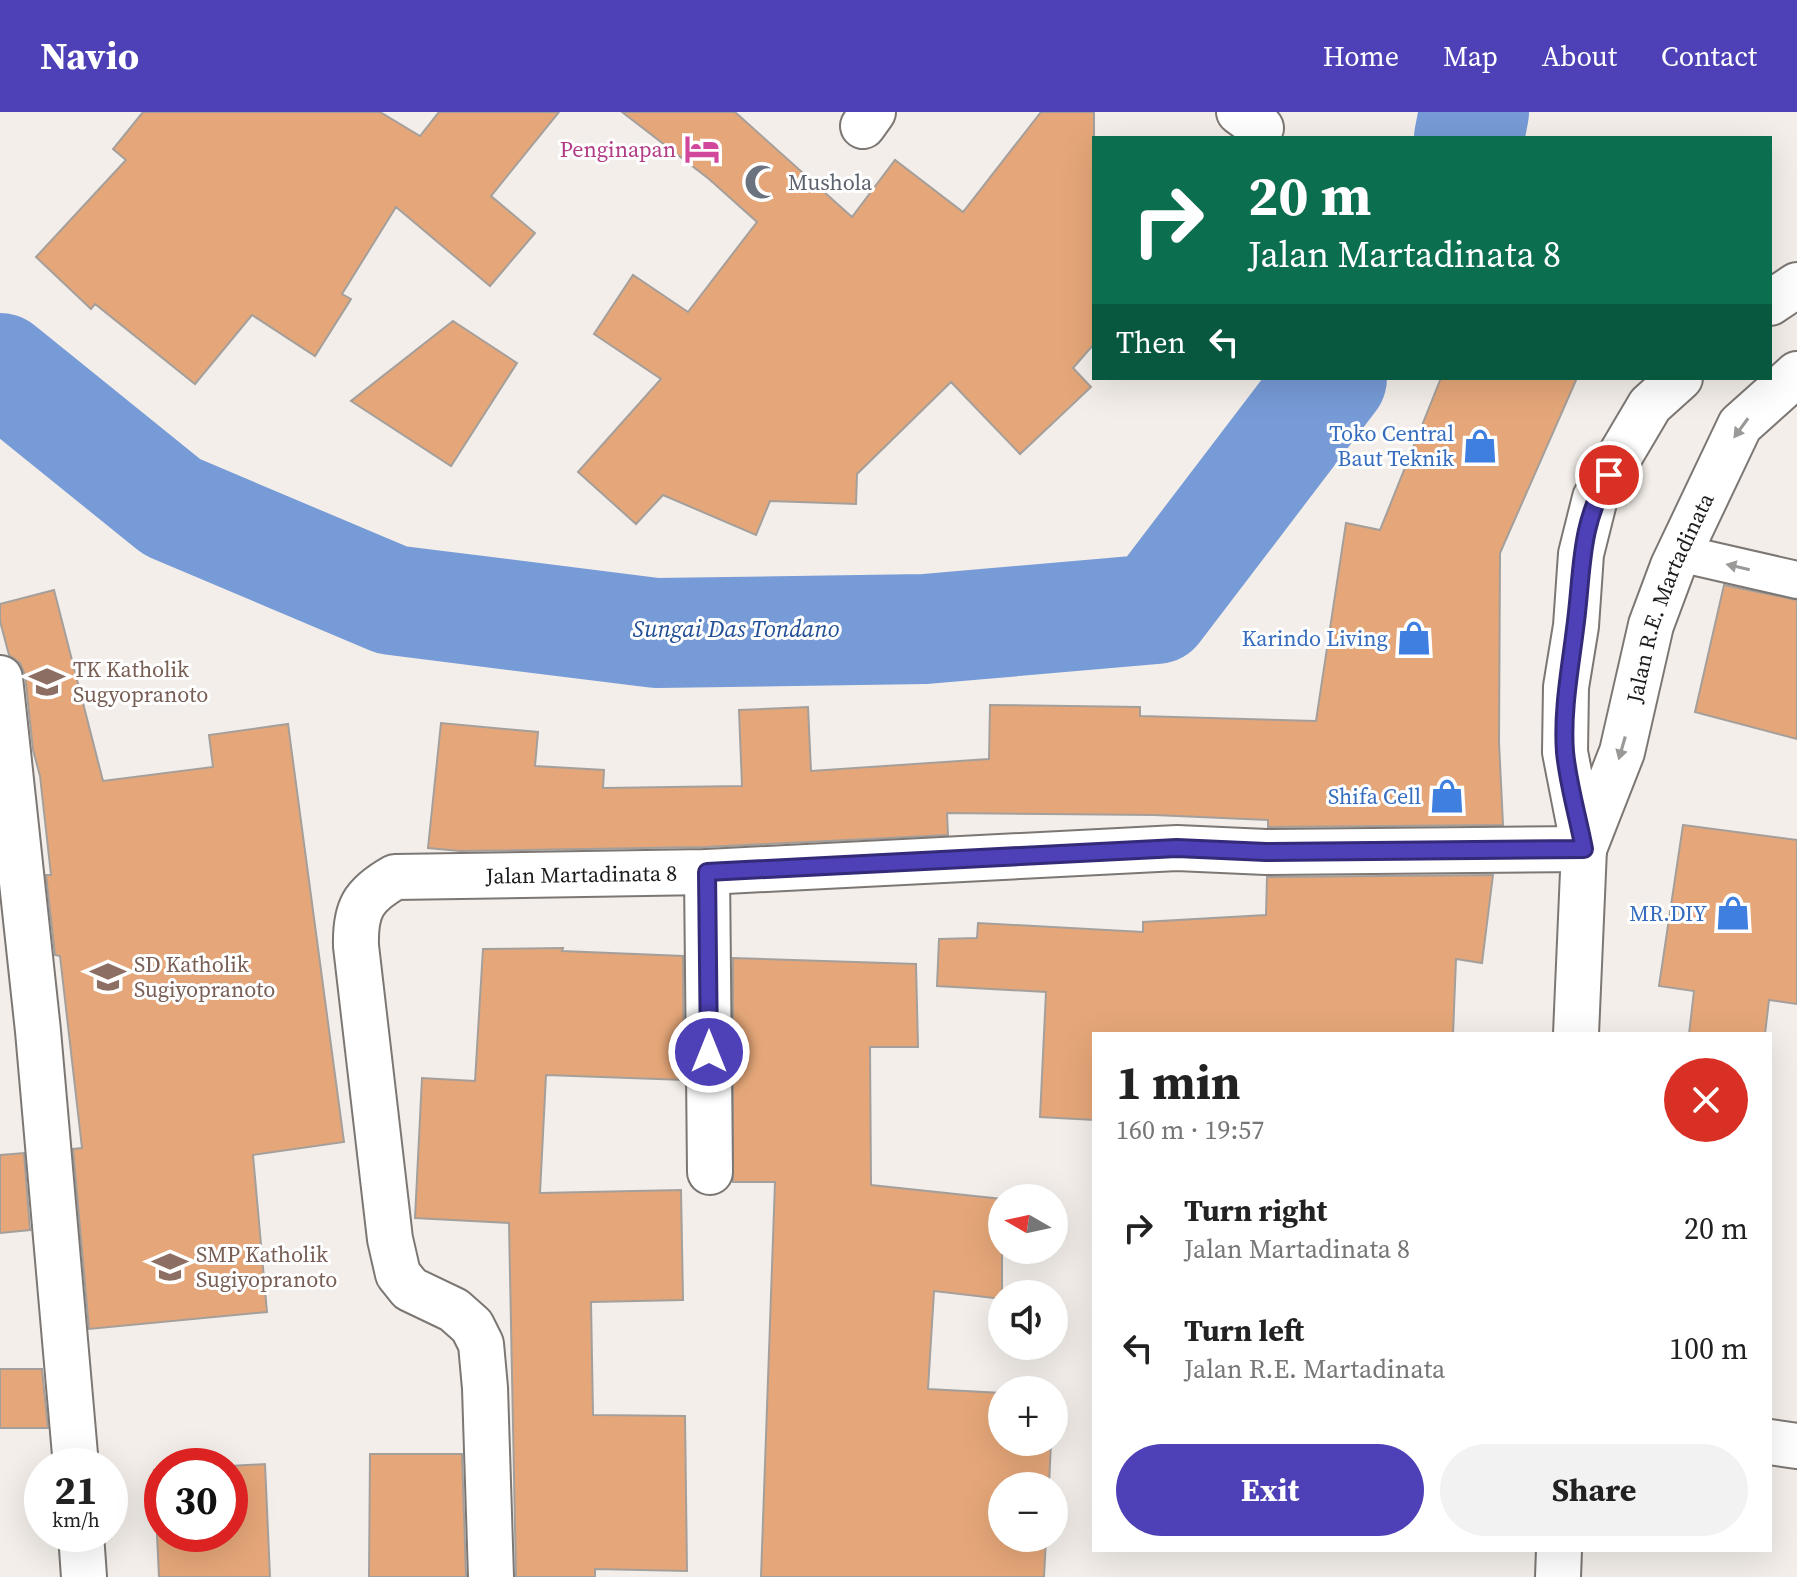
<!DOCTYPE html>
<html lang="en">
<head>
<meta charset="utf-8">
<style>
	:root { --surface:#fff; --page:#f2f2f2; --text:#222; --muted:#767676; --accent:#4e41b8 }
	body { margin:0; font-family:"Source Serif 4",serif; background:var(--page); color:var(--text); height:100vh; display:flex; flex-direction:column; font-size:30px; white-space:nowrap }
	* { box-sizing:border-box; margin:0 }
	p { font-size:26px; color:var(--muted) }
	.icon { flex:none; width:44px; height:44px; fill:none; stroke:currentColor; stroke-width:2; stroke-linecap:round; stroke-linejoin:round }
	.map { position:relative; flex:1; overflow:hidden }
	.panel { position:absolute; left:1092px; top:920px; width:680px; height:520px; display:flex; flex-direction:column; background:var(--surface); border-radius:0px; box-shadow:0 8px 32px #0002 }
	.panel>* { flex:none }
	.banner { position:absolute; left:1092px; top:24px; width:680px; height:244px; border-radius:0px; box-shadow:0 8px 32px #0002; background:#0b6e4f; color:#fff; overflow:hidden }
	.needle { width:52px; rotate:279deg }
	.controls { position:absolute; left:988px; top:1072px; display:grid; gap:16px }
	.controls a { display:grid; place-items:center; width:80px; height:80px; border-radius:50%; background:var(--surface); box-shadow:0 8px 32px #0002; font-size:40px }
	.speed { position:absolute; left:24px; top:1336px; display:flex; gap:16px; font-size:40px; font-weight:700; text-align:center }
	.speed>* { display:grid; place-content:center; width:104px; height:104px; border-radius:50%; background:var(--surface); box-shadow:0 8px 32px #0002; line-height:1 }
	.speed small { font-size:20px; font-weight:400 }
	.speed .limit { border:12px solid #d22; background:#fff; color:#111 }
	.pin { position:absolute; display:grid; place-items:center; width:68px; height:68px; color:#fff; margin:-34px; border:4px solid #fff; border-radius:50%; box-shadow:0 2px 8px #0007 }
	.me { position:absolute; width:88px; margin:-44px; rotate:0deg; stroke-linejoin:round; filter:drop-shadow(0 0 6px #0008) }
	.turn { display:flex; align-items:center; gap:28px; height:168px; padding:0 24px; font-size:36px }
	.turn .icon { width:104px; height:104px; stroke-width:2.5 }
	.turn b { display:block; font-size:56px; line-height:68px }
	.then { display:flex; align-items:center; height:76px; padding:0 24px; background:#0003; gap:16px; font-size:30px }
	.round { display:grid; place-items:center; flex:none; width:84px; height:84px; border-radius:42px; background:var(--page) }
	.head { display:flex; align-items:center; justify-content:space-between; height:136px; padding:0 24px }
	h1 { font-size:48px; font-weight:700; line-height:60px }
	.cta { display:flex; gap:16px; margin-top:auto; padding:16px 24px }
	.cta a { flex:1; height:92px; border-radius:48px; background:var(--accent); color:#fff; font-size:32px; font-weight:700; line-height:92px; text-align:center }
	.cta a+a { background:var(--page); color:var(--text) }
	ul { padding:0; list-style:none }
	li { display:flex; align-items:center; gap:24px; height:120px; padding:0 24px }
	li div { flex:1 }
	li b { display:block; font-size:30px }
	li em { font-style:normal }
	header { display:flex; align-items:center; gap:48px; box-sizing:border-box; height:112px; padding:0 40px; background:var(--accent); color:#fff }
	header strong { font-size:38px }
	nav { display:flex; gap:44px; margin-inline-start:auto; font-size:28px }
	.map>svg:first-child { display:block }
	.lines { fill:none; stroke-linecap:round; stroke-linejoin:round }
	.river { stroke:#769bd6; stroke-width:110 }
	.building { fill:#e5a779; stroke:#a59f9b; stroke-width:2 }
	.service-casing { stroke:#7c7773; stroke-width:40 }
	.minor-casing { stroke:#7c7773; stroke-width:48 }
	.trunk-casing { stroke:#7c7773; stroke-width:48 }
	.service { stroke:#fff; stroke-width:36 }
	.minor { stroke:#fff; stroke-width:44 }
	.trunk { stroke:#fff; stroke-width:44 }
	.oneway { fill:#9a9998 }
	.route-casing { stroke:#332a78; stroke-width:20 }
	.route { stroke:#4e41b8; stroke-width:14 }
	.labels { text-anchor:middle; stroke-width:6; stroke-linejoin:round; paint-order:stroke }
	.hotel-label { font-size:22px; fill:#b23c85; stroke:#fff; text-anchor:end }
	.worship-label { font-size:22px; fill:#5b616d; stroke:#fff; text-anchor:start }
	.shop-label { font-size:22px; fill:#366cbe; stroke:#fff; text-anchor:end }
	.street-label { font-size:22px; fill:#1e1c1b; stroke:#fff }
	.education-label { font-size:22px; fill:#785e54; stroke:#fff; text-anchor:start }
	.water-label { font-size:24px; font-style:italic; fill:#235096; stroke:#fff }
</style>
</head>
<body>
<header>
<strong>Navio</strong>
<nav><a>Home</a><a>Map</a><a>About</a><a>Contact</a></nav>
</header>
<div class="map">
<svg width="1797" height="1465" viewBox="0 0 1797 1465">
	<rect width="100%" height="100%" fill="#f3eee9"/>
	<g class="lines">
		<path class="river" d="M 1469,26 L 1474,0
			M 0,256 L 172,395 L 392,488 L 656,521 L 925,517 L 1156,497 L 1332,266"/>
	</g>
	<path class="building" d="M 143,0 L 380,0 L 420,24 L 439,0 L 559,0 L 491,84 L 535,121 L 490,174 L 396,95 L 342,182 L 351,187 L 315,244 L 252,203 L 195,272 L 95,192 L 91,197 L 36,145 L 126,48 L 113,37 Z
		M 622,0 L 735,0 L 852,105 L 895,48 L 963,100 L 1041,0 L 1094,0 L 1094,232 L 1073,256 L 1091,275 L 1020,342 L 951,270 L 857,362 L 856,392 L 770,389 L 756,423 L 663,383 L 636,412 L 578,360 L 661,267 L 594,222 L 633,163 L 688,200 L 757,110 L 709,67 Z
		M 453,209 L 517,251 L 451,354 L 351,289 Z
		M 1441,266 L 1577,266 L 1500,441 L 1499,630 L 1503,713 L 1268,715 L 1268,708 L 1154,703 L 947,701 L 948,723 L 706,735 L 460,739 L 428,736 L 441,611 L 538,620 L 535,654 L 604,658 L 603,676 L 742,674 L 739,598 L 808,595 L 811,659 L 989,647 L 990,593 L 1140,595 L 1140,604 L 1316,609 L 1346,411 L 1380,418 Z
		M 1724,473 L 1797,488 L 1797,627 L 1695,600 Z
		M 54,478 L 103,669 L 213,655 L 209,623 L 288,612 L 344,1030 L 253,1043 L 267,1200 L 89,1217 L 73,1037 L 82,1036 L 60,844 L 55,843 L 46,763 L 51,763 L 40,664 L 33,638 L 25,563 L 20,551 L 9,543 L 0,509 L 0,492 Z
		M 1683,713 L 1797,728 L 1797,892 L 1769,888 L 1765,922 L 1689,922 L 1694,879 L 1659,874 Z
		M 1493,763 L 1482,851 L 1456,847 L 1453,922 L 1094,922 L 1094,1008 L 1040,1005 L 1046,880 L 937,874 L 939,827 L 977,826 L 978,811 L 1143,820 L 1143,810 L 1266,803 L 1267,765 Z
		M 563,836 L 562,839 L 683,844 L 684,968 L 546,963 L 540,1081 L 681,1078 L 683,1188 L 591,1190 L 593,1303 L 685,1304 L 687,1459 L 595,1457 L 595,1465 L 516,1465 L 509,1111 L 415,1106 L 422,966 L 475,969 L 483,837 Z
		M 733,846 L 916,852 L 918,935 L 870,935 L 871,1073 L 1002,1087 L 1002,1187 L 934,1179 L 928,1277 L 1002,1281 L 1002,1330 L 1051,1330 L 1049,1374 L 1002,1374 L 1002,1426 L 1046,1426 L 1044,1465 L 761,1465 L 775,1070 L 733,1070 Z
		M 24,1041 L 30,1118 L 0,1121 L 0,1043 Z
		M 0,1257 L 42,1257 L 48,1316 L 0,1316 Z
		M 370,1342 L 462,1342 L 466,1465 L 369,1465 Z
		M 265,1352 L 270,1465 L 159,1465 L 154,1358 L 162,1358 L 162,1422 L 230,1422 L 230,1354 Z"/>
	<g class="lines">
		<g class="service-casing">
			<path id="service" d="M 1679,441 L 1797,468"/>
		</g>
		<g class="minor-casing">
			<g id="minor">
				<path d="M 1239,0 L 1261,16"/>
				<path d="M 863,14 L 873,0"/>
				<path d="M 0,566 L 38,919 L 76,1354"/>
				<path d="M 707,760 L 710,1060"/>
				<path d="M 1770,1330 L 1797,1334"/>
				<path d="M 81,1422 L 84,1465"/>
				<path id="s1" d="M 491,1465 L 485,1276 L 481,1232 L 472,1214 L 454,1198 L 410,1177 L 398,1162 L 390,1127 L 356,834 C 355,797 363,783 395,765 L 707,760 L 1177,736 L 1266,740 L 1584,737"/>
			</g>
		</g>
		<g class="trunk-casing">
			<g id="trunk">
				<path d="M 1770,191 L 1797,173"/>
				<path id="s2" d="M 1584,737 L 1622,640 L 1651,513 L 1673,454 L 1740,313 L 1797,262"/>
				<path d="M 1576,922 L 1584,737 L 1565,640 L 1566,575 L 1576,514 L 1581,442 L 1595,386 L 1650,293 L 1680,266"/>
				<path d="M 1558,1465 L 1559,1438"/>
			</g>
		</g>
		<use href="#service" class="service"/>
		<use href="#minor" class="minor"/>
		<use href="#trunk" class="trunk"/>
	</g>
	<defs><path id="oneway-solid" d="M-6-.8H1V-3.2L6.5 0L1 3.2V.8H-6Z" transform="scale(2)"/></defs>
	<g class="oneway">
		<use href="#oneway-solid" transform="translate(1741 316) rotate(126)"/>
		<use href="#oneway-solid" transform="translate(1738 455) rotate(-167)"/>
		<use href="#oneway-solid" transform="translate(1622 636) rotate(106)"/>
	</g>
	<g class="lines">
		<g class="route-casing">
			<path id="route" d="M 709,940 L 707,760 L 1177,736 L 1266,740 L 1584,737 C 1578,705 1568,672 1565,640 C 1562,599 1570,558 1575,517 C 1583,461 1578,415 1609,363"/>
		</g>
		<use href="#route" class="route"/>
	</g>
	<defs>
		<g id="hotel-bare" transform="scale(2.76)"><path d="M-6-4.5h1.5V1H6V5H4.5V3h-9V5H-6ZM-4 0a1.8 1.8 0 1 1 3.6 0ZM.5 0V-2.5h3Q6-2.5 6 0Z" fill="#d1479c" stroke="#fff" stroke-width="2.5" paint-order="stroke"/></g>
		<g id="mosque-bare" transform="scale(2.76)"><path d="M3.5-4.9A6 6 0 1 0 3.5 4.9A5 5 0 1 1 3.5-4.9Z" fill="#6b7280" stroke="#fff" stroke-width="2.5" paint-order="stroke"/></g>
		<g id="shop-bare" transform="scale(2.76)"><path d="M-5-2.5h2.3a2.7 3.5 0 0 1 5.4 0H5L5.5 6h-11ZM-1.5-2.5h3a1.5 2.3 0 0 0-3 0Z" fill="#3f7fe0" stroke="#fff" stroke-width="2.5" paint-order="stroke"/></g>
		<g id="school-bare" transform="scale(2.76)"><path d="M0-5L7-2L0 1L-7-2ZM-4 1L0 2.5L4 1V4Q0 6-4 4Z" fill="#8d6e63" stroke="#fff" stroke-width="2.5" paint-order="stroke"/></g>
	</defs>
	<g fill-rule="evenodd">
		<use href="#hotel-bare" x="702" y="37"/>
		<use href="#mosque-bare" x="762" y="70"/>
		<use href="#shop-bare" x="1480" y="334"/>
		<use href="#shop-bare" x="1414" y="526"/>
		<use href="#school-bare" x="47" y="570"/>
		<use href="#shop-bare" x="1447" y="684"/>
		<use href="#shop-bare" x="1733" y="801"/>
		<use href="#school-bare" x="108" y="865"/>
		<use href="#school-bare" x="170" y="1155"/>
	</g>
	<g class="labels">
		<g class="hotel-label">
			<text x="676" y="45">Penginapan</text>
		</g>
		<g class="worship-label">
			<text x="788" y="78">Mushola</text>
		</g>
		<g class="shop-label">
			<text x="1454" y="329">Toko Central<tspan x="1454" dy="25">Baut Teknik</tspan></text>
			<text x="1388" y="534">Karindo Living</text>
			<text x="1421" y="692">Shifa Cell</text>
			<text x="1707" y="809">MR.DIY</text>
		</g>
		<g class="street-label">
			<text dy="8" stroke="none"><textPath href="#s2" startOffset="266">Jalan R.E. Martadinata</textPath></text>
			<text dy="8" stroke="none"><textPath href="#s1" startOffset="948">Jalan Martadinata 8</textPath></text>
		</g>
		<g class="education-label">
			<text x="73" y="565">TK Katholik<tspan x="73" dy="25">Sugyopranoto</tspan></text>
			<text x="134" y="860">SD Katholik<tspan x="134" dy="25">Sugiyopranoto</tspan></text>
			<text x="196" y="1150">SMP Katholik<tspan x="196" dy="25">Sugiyopranoto</tspan></text>
		</g>
		<g class="water-label">
			<text x="736" y="525">Sungai Das Tondano</text>
		</g>
	</g>
</svg>
<div class="controls">
<a><svg class="needle" viewBox="-14 -14 28 28"><path d="M0-13l5 13h-10z" fill="#e53935"/><path d="M0 13l5-13h-10z" fill="#767676"/></svg></a>
<a><svg class="icon" aria-label="sound" viewBox="0 0 24 24"><path d="M4 9h4l5-4v14l-5-4H4zM17 9q2 3 0 6"/></svg></a>
<a>+</a>
<a>−</a>
</div>
<div class="speed"><div>21<small>km/h</small></div><div class="limit">30</div></div>
<div class="pin" style="left:1609px;top:363px;background:#d93025"><svg class="icon" aria-label="arrive" viewBox="0 0 24 24"><path d="M6 21V4h12l-3 4 3 4H6"/></svg></div>
<svg class="me" style="left:709px;top:940px" viewBox="-20 -20 40 40"><circle r="17" fill="#4e41b8" stroke="#fff" stroke-width="3"/><path d="M0-11L8 9 0 5-8 9z" fill="#fff"/></svg>
<div class="banner">
<div class="turn"><svg class="icon" aria-label="right" viewBox="0 0 24 24"><path d="M7 20v-9h11M14 6l5 5-5 5"/></svg><div><b>20 m</b>Jalan Martadinata 8</div></div>
<div class="then">Then<svg class="icon" aria-label="left" viewBox="0 0 24 24"><path d="M17 20v-9H6M10 6l-5 5 5 5"/></svg></div>
</div>
<section class="panel">
<div class="head"><div><h1>1 min</h1><p>160 m · 19:57</p></div><a class="round" style="background:#d93025;color:#fff"><svg class="icon" aria-label="close" viewBox="0 0 24 24"><path d="M6 6l12 12M18 6L6 18"/></svg></a></div>
<ul>
<li><svg class="icon" aria-label="right" viewBox="0 0 24 24"><path d="M7 20v-9h11M14 6l5 5-5 5"/></svg><div><b>Turn right</b><p>Jalan Martadinata 8</p></div><em>20 m</em></li>
<li><svg class="icon" aria-label="left" viewBox="0 0 24 24"><path d="M17 20v-9H6M10 6l-5 5 5 5"/></svg><div><b>Turn left</b><p>Jalan R.E. Martadinata</p></div><em>100 m</em></li>
</ul>
<div class="cta"><a>Exit</a><a>Share</a></div>
</section>
</div>
</body>
</html>
